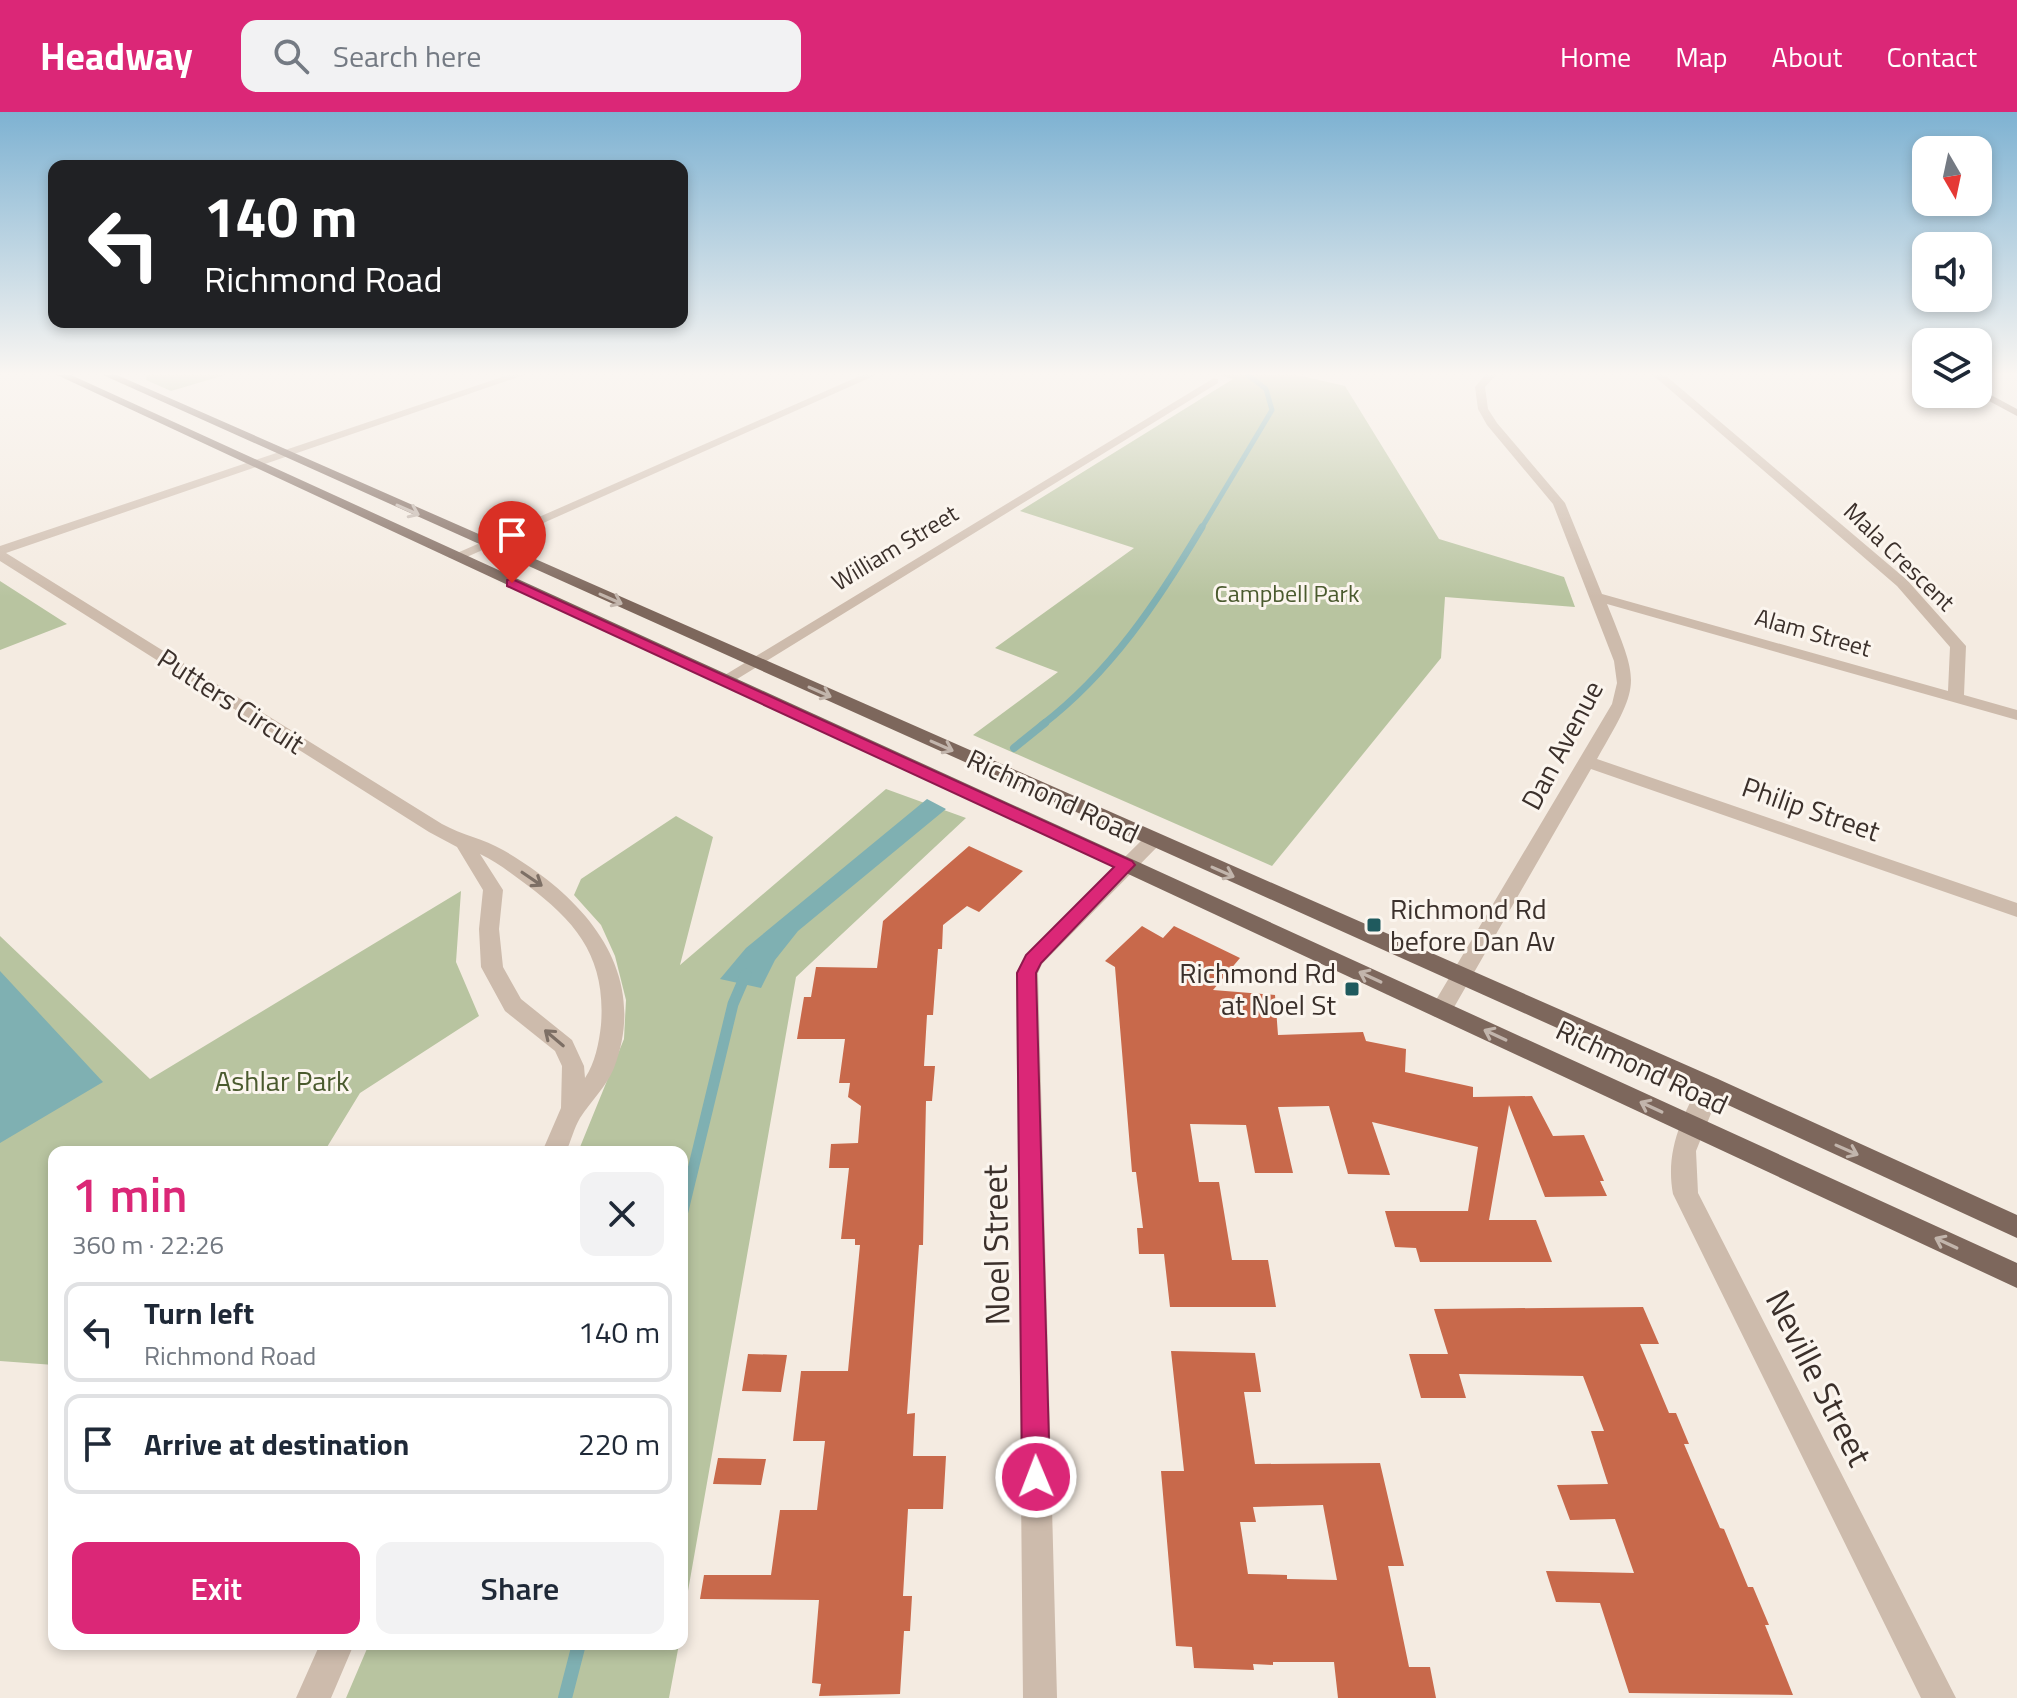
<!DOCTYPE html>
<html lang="en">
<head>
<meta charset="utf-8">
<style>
	:root { --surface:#fff; --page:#f2f2f3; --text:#1f2937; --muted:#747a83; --line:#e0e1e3; --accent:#db2777 }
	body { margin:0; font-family:"Titillium Web",sans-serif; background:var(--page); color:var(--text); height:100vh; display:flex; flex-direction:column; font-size:30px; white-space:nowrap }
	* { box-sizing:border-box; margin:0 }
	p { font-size:26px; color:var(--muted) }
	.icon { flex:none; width:44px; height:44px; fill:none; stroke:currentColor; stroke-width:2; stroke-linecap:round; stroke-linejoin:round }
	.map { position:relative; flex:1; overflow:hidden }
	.drawer { position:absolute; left:48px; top:1034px; width:640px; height:504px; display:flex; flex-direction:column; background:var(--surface); border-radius:16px; box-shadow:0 4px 12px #0003 }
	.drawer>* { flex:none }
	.banner { position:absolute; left:48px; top:48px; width:640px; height:168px; border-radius:16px; box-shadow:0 4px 12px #0003; background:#202124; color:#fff; overflow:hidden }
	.needle { width:52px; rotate:171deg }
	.controls { position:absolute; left:1912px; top:24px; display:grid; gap:16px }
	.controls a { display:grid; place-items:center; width:80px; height:80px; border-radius:16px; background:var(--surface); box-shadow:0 4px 12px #0003; font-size:40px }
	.pin { position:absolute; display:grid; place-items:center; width:68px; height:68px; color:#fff; margin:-82px -34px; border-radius:50% 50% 50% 0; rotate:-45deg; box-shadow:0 0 8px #0007 }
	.pin .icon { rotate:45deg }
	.me { position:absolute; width:88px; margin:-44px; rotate:359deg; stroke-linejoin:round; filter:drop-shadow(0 0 6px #0008) }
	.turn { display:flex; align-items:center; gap:28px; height:168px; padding:0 24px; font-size:36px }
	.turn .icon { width:104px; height:104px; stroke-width:2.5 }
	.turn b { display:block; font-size:56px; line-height:68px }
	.round { display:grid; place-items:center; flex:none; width:84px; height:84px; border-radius:16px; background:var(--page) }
	.head { display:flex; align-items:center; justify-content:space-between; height:136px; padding:0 24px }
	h1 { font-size:48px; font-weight:600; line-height:60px; color:var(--accent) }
	.button { display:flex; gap:16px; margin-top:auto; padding:16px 24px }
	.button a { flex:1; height:92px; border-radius:16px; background:var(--accent); color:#fff; font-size:32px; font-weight:600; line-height:92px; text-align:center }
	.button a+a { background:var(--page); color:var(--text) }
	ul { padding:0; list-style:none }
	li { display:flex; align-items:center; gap:24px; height:100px; margin:0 16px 12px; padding:0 8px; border:4px solid var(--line); border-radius:16px }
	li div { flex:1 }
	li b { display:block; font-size:30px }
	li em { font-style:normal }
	header { display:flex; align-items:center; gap:48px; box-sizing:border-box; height:112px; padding:0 40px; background:var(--accent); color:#fff }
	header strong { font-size:38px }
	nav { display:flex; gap:44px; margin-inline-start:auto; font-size:28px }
	.search { width:560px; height:72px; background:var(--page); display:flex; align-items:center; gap:20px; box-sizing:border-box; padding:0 28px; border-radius:16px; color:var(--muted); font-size:30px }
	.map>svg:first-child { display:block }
	.green { fill:#b8c4a0 }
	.water { fill:#7fb0b2 }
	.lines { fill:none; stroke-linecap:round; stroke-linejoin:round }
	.stream-far4 { stroke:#7fb0b2; stroke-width:5 }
	.stream-far3 { stroke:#7fb0b2; stroke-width:7 }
	.stream-far2 { stroke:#7fb0b2; stroke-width:8 }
	.stream-far1 { stroke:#7fb0b2; stroke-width:11 }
	.stream { stroke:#7fb0b2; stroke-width:14 }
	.building { fill:#c8694b; fill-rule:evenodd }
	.street { fill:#cdbbac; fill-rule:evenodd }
	.secondary { fill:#a18a7d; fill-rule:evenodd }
	.primary { fill:#7d675c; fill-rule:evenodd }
	.oneway { stroke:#c2b5ac }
	.oneway2 { stroke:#7d6f65 }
	.route { fill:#db2777; stroke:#8e194d; stroke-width:2 }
	.poi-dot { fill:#1f5a5e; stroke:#fbf5ee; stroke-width:3 }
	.labels { text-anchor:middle; stroke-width:6; stroke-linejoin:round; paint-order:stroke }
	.far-street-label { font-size:24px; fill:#3b302b; stroke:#fbf5ee }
	.far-park-label { font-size:24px; fill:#4a5a2e; stroke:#fbf5ee }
	.street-label { font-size:28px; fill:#3b302b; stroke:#fbf5ee }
	.poi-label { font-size:28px; fill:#3b302b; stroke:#fbf5ee; text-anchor:start }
	.park-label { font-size:28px; fill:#4a5a2e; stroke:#fbf5ee }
	.near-street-label { font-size:34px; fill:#3b302b; stroke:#fbf5ee }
</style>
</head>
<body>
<header>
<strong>Headway</strong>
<div class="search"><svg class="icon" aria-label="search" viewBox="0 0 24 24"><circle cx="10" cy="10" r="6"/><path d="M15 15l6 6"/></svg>Search here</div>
<nav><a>Home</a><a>Map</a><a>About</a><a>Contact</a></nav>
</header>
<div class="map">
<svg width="2017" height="1586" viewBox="0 0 2017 1586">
	<rect width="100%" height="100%" fill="#f4ebe1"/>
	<path class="green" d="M 147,263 L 225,263 L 171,279 L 146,268 Z
		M 1219,263 L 1297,263 L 1345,274 L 1439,427 L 1564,465 L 1575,495 L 1445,485 L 1441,546 L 1272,754 L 973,623 L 1058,560 L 995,536 L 1134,436 L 1020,399 L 1233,267 Z
		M 0,469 L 67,512 L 0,538 Z
		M 886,677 L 966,706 L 796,865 L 682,1513 L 682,1040 L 578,1040 L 624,927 L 626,888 L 615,844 L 601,813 L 574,783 L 581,767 L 676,704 L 713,725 L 680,853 Z
		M 461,779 L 456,850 L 479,904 L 360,981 L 324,1040 L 54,1040 L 54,1253 L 0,1249 L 0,824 L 150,967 Z
		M 369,1532 L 679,1532 L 669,1586 L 346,1586 Z"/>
	<path class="water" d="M 927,687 L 946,697 L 798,819 L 775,848 L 761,876 L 720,867 L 746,836 Z
		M 0,859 L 103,970 L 0,1031 Z"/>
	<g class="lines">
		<path class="stream-far4" d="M 1201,417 L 1272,298 L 1266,277 L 1248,263"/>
		<path class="stream-far3" d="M 1042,613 C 1111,560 1158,489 1202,415"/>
		<path class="stream-far2" d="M 1014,636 L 1045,611"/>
		<path class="stream-far1" d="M 682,1103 L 733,892 L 746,862"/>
		<path class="stream" d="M 565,1586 L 579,1532"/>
	</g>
	<path class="building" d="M 969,734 L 1023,759 L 979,800 L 967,794 L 943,813 L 942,837 L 938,837 L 933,903 L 927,903 L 924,954 L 935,954 L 932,989 L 926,989 L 923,1133 L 919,1133 L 907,1302 L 915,1301 L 913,1344 L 946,1344 L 943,1397 L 908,1397 L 903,1484 L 912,1484 L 910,1519 L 904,1519 L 900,1582 L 819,1584 L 821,1572 L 812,1571 L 819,1488 L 700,1487 L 704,1463 L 771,1463 L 780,1398 L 817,1398 L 825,1329 L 793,1329 L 801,1259 L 848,1259 L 860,1133 L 855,1133 L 855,1127 L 841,1127 L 849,1056 L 829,1056 L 831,1032 L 858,1031 L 861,994 L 848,985 L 850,971 L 839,971 L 845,927 L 797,927 L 804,885 L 811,885 L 816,855 L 877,856 L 883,809 Z
		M 1142,814 L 1163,826 L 1174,814 L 1240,846 L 1213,878 L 1275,883 L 1278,923 L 1363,920 L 1366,929 L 1406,937 L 1405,960 L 1473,975 L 1473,985 L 1532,984 L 1553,1024 L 1584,1023 L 1604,1069 L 1600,1069 L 1607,1084 L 1545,1085 L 1509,993 L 1489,1108 L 1536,1108 L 1552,1150 L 1420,1150 L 1416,1136 L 1395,1135 L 1385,1099 L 1468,1099 L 1478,1035 L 1372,1010 L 1390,1063 L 1348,1062 L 1329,994 L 1278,995 L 1293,1061 L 1255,1061 L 1246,1013 L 1190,1012 L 1199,1070 L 1219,1070 L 1232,1148 L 1268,1148 L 1276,1195 L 1170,1195 L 1164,1142 L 1139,1142 L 1137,1116 L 1143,1116 L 1136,1060 L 1132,1060 L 1115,855 L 1105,849 Z
		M 1643,1195 L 1659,1232 L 1640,1232 L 1669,1301 L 1676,1301 L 1689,1332 L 1684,1332 L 1720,1416 L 1724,1417 L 1748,1475 L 1753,1475 L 1769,1513 L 1765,1513 L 1793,1583 L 1629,1581 L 1600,1491 L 1556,1490 L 1546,1459 L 1634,1461 L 1615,1407 L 1570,1408 L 1557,1373 L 1608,1372 L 1591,1319 L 1604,1319 L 1583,1264 L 1459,1262 L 1466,1286 L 1421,1286 L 1409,1242 L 1448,1242 L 1434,1197 Z
		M 1171,1239 L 1255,1241 L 1261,1280 L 1244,1280 L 1255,1352 L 1380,1351 L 1404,1454 L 1388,1454 L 1409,1555 L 1430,1555 L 1436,1586 L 1338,1586 L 1334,1550 L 1273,1550 L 1273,1553 L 1253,1552 L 1254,1558 L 1194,1556 L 1192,1535 L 1176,1534 L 1161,1359 L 1184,1359 ZM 1323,1393 L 1337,1468 L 1287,1467 L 1287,1463 L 1248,1462 L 1240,1410 L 1256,1410 L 1253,1395 Z
		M 748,1242 L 787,1243 L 781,1280 L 742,1279 Z
		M 718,1346 L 766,1347 L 761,1373 L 713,1372 Z"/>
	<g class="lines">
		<path class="street" d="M 508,263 L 524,263 L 6,441 L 442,712 C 462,723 484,727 503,738 C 583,784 651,858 614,956 C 606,975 591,989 580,1006 C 574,1016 571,1029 566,1040 L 542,1040 L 561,996 L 562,954 L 555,939 L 505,899 L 481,855 L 479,817 L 483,778 L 457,735 L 429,720 L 0,449 L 0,434 ZM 480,742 C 497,750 512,762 527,773 C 578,811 606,847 601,913 C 599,931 595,951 585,966 L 584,954 L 572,928 L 521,887 L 503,855 L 499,817 L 503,778 Z
			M 862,263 L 876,263 L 460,448 L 448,445 Z
			M 1485,263 L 1496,263 L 1485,275 L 1488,297 L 1497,311 L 1565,391 L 1602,482 L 1948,579 L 1950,535 L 1897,474 L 1653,263 L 1665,263 L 1907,468 L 1966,534 L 1964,583 L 2017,598 L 2017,608 L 1607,492 C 1640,574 1641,570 1597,647 L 2017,791 L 2017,805 L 1591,657 L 1449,904 L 1441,906 L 1433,904 L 1430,898 L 1612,592 L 1617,571 L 1614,549 L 1553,392 L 1487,313 L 1478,297 L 1475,275 Z
			M 1214,266 L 1218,267 L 1218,271 L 729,572 L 717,572 L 715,569 Z
			M 1152,723 L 1161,729 L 1159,733 L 1042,852 L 1038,861 L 1057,1586 L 1023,1586 L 1016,861 L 1026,843 L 1145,725 Z
			M 1710,965 L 1718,967 L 1722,974 L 1696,1039 L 1698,1081 L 1956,1586 L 1921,1586 L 1673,1082 C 1665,1039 1682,1005 1702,967 Z
			M 320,1532 L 354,1532 L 331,1586 L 296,1586 Z"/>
		<path class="secondary" d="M 1978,276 L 2017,297 L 2017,304 L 1976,282 Z"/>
		<path class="primary" d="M 57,263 L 71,263 L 2017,1151 L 2017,1176 Z
			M 103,263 L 117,263 L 1718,967 L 2017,1103 L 2017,1126 L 1702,981 Z"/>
	</g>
	<defs><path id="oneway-shaft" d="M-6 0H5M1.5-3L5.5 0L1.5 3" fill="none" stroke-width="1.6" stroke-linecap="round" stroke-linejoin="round" transform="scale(2)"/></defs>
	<g class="oneway">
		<use href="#oneway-shaft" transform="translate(408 398) rotate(24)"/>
		<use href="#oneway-shaft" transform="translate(611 487) rotate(24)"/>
		<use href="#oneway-shaft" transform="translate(820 580) rotate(24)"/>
		<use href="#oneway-shaft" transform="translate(942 634) rotate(24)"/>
		<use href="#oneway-shaft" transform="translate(1223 760) rotate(24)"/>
		<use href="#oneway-shaft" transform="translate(1370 865) rotate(-155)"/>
		<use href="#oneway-shaft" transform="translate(1495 923) rotate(-155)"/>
		<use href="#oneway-shaft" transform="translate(1651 995) rotate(-155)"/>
		<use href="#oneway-shaft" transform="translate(1847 1038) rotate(24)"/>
		<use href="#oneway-shaft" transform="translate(1946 1131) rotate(-155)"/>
	</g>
	<g class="oneway2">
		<use href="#oneway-shaft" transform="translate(532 767) rotate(34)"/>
		<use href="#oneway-shaft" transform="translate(554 926) rotate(-140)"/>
	</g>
	<linearGradient id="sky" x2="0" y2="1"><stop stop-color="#7eb2d2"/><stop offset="0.54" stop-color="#faf6f2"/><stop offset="1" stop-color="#faf6f2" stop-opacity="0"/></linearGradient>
	<rect width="2017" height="485" fill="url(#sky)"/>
	<path class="route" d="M 512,467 L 1132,749 L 1135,753 L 1041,851 L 1036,861 L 1050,1365 L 1045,1375 L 1036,1379 L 1026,1375 L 1022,1365 L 1017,861 L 1026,843 L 1114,755 L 507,474 L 507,468 Z"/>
	<g class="poi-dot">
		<rect x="1366" y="805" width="16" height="16" rx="4"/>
		<rect x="1344" y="869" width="16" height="16" rx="4"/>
	</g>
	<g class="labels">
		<g class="far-street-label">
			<text transform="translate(895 436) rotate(-31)" y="8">William Street</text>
			<text transform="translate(1899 445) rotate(44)" y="8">Mala Crescent</text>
			<text transform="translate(1813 521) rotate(16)" y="8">Alam Street</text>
		</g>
		<g class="far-park-label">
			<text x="1287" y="490">Campbell Park</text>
		</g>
		<g class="street-label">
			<text transform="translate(231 589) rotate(33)" y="10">Putters Circuit</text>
			<text transform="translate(1562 633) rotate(-62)" y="10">Dan Avenue</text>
			<text transform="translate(1053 684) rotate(25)" y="10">Richmond Road</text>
			<text transform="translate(1811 697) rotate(19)" y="10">Philip Street</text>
			<text transform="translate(1642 955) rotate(25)" y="10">Richmond Road</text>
		</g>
		<g class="poi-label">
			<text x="1390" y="807">Richmond Rd<tspan x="1390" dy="32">before Dan Av</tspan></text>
			<text x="1336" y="871" text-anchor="end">Richmond Rd<tspan x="1336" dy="32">at Noel St</tspan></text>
		</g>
		<g class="park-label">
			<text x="282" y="979">Ashlar Park</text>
		</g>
		<g class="near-street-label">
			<text transform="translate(996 1133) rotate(-91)" y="12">Noel Street</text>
			<text transform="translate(1819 1266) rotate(63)" y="12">Neville Street</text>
		</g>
	</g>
</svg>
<div class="controls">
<a><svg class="needle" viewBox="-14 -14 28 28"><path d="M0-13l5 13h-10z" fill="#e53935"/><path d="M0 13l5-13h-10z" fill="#747a83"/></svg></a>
<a><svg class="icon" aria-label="sound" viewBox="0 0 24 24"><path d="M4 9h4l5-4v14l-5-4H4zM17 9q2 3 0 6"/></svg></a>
<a><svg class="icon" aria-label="layers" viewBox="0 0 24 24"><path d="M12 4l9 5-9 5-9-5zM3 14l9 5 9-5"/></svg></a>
</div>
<div class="pin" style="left:512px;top:471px;background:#d93025"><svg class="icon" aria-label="arrive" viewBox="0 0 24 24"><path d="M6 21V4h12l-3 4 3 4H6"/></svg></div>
<svg class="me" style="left:1036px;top:1365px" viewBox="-20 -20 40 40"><circle r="17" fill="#db2777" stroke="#fff" stroke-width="3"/><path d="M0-11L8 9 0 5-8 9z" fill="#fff"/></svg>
<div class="banner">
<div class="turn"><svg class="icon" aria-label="left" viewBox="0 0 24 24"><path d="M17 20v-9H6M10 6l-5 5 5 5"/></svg><div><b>140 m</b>Richmond Road</div></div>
</div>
<section class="drawer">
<div class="head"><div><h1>1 min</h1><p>360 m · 22:26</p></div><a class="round"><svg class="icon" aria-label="close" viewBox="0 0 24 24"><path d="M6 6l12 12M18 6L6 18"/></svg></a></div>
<ul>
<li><svg class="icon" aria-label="left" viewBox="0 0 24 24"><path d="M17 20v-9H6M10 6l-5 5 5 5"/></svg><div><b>Turn left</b><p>Richmond Road</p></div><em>140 m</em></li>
<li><svg class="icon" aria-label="arrive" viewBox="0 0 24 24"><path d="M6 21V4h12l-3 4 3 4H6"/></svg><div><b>Arrive at destination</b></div><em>220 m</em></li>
</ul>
<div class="button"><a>Exit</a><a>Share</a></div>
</section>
</div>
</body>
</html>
